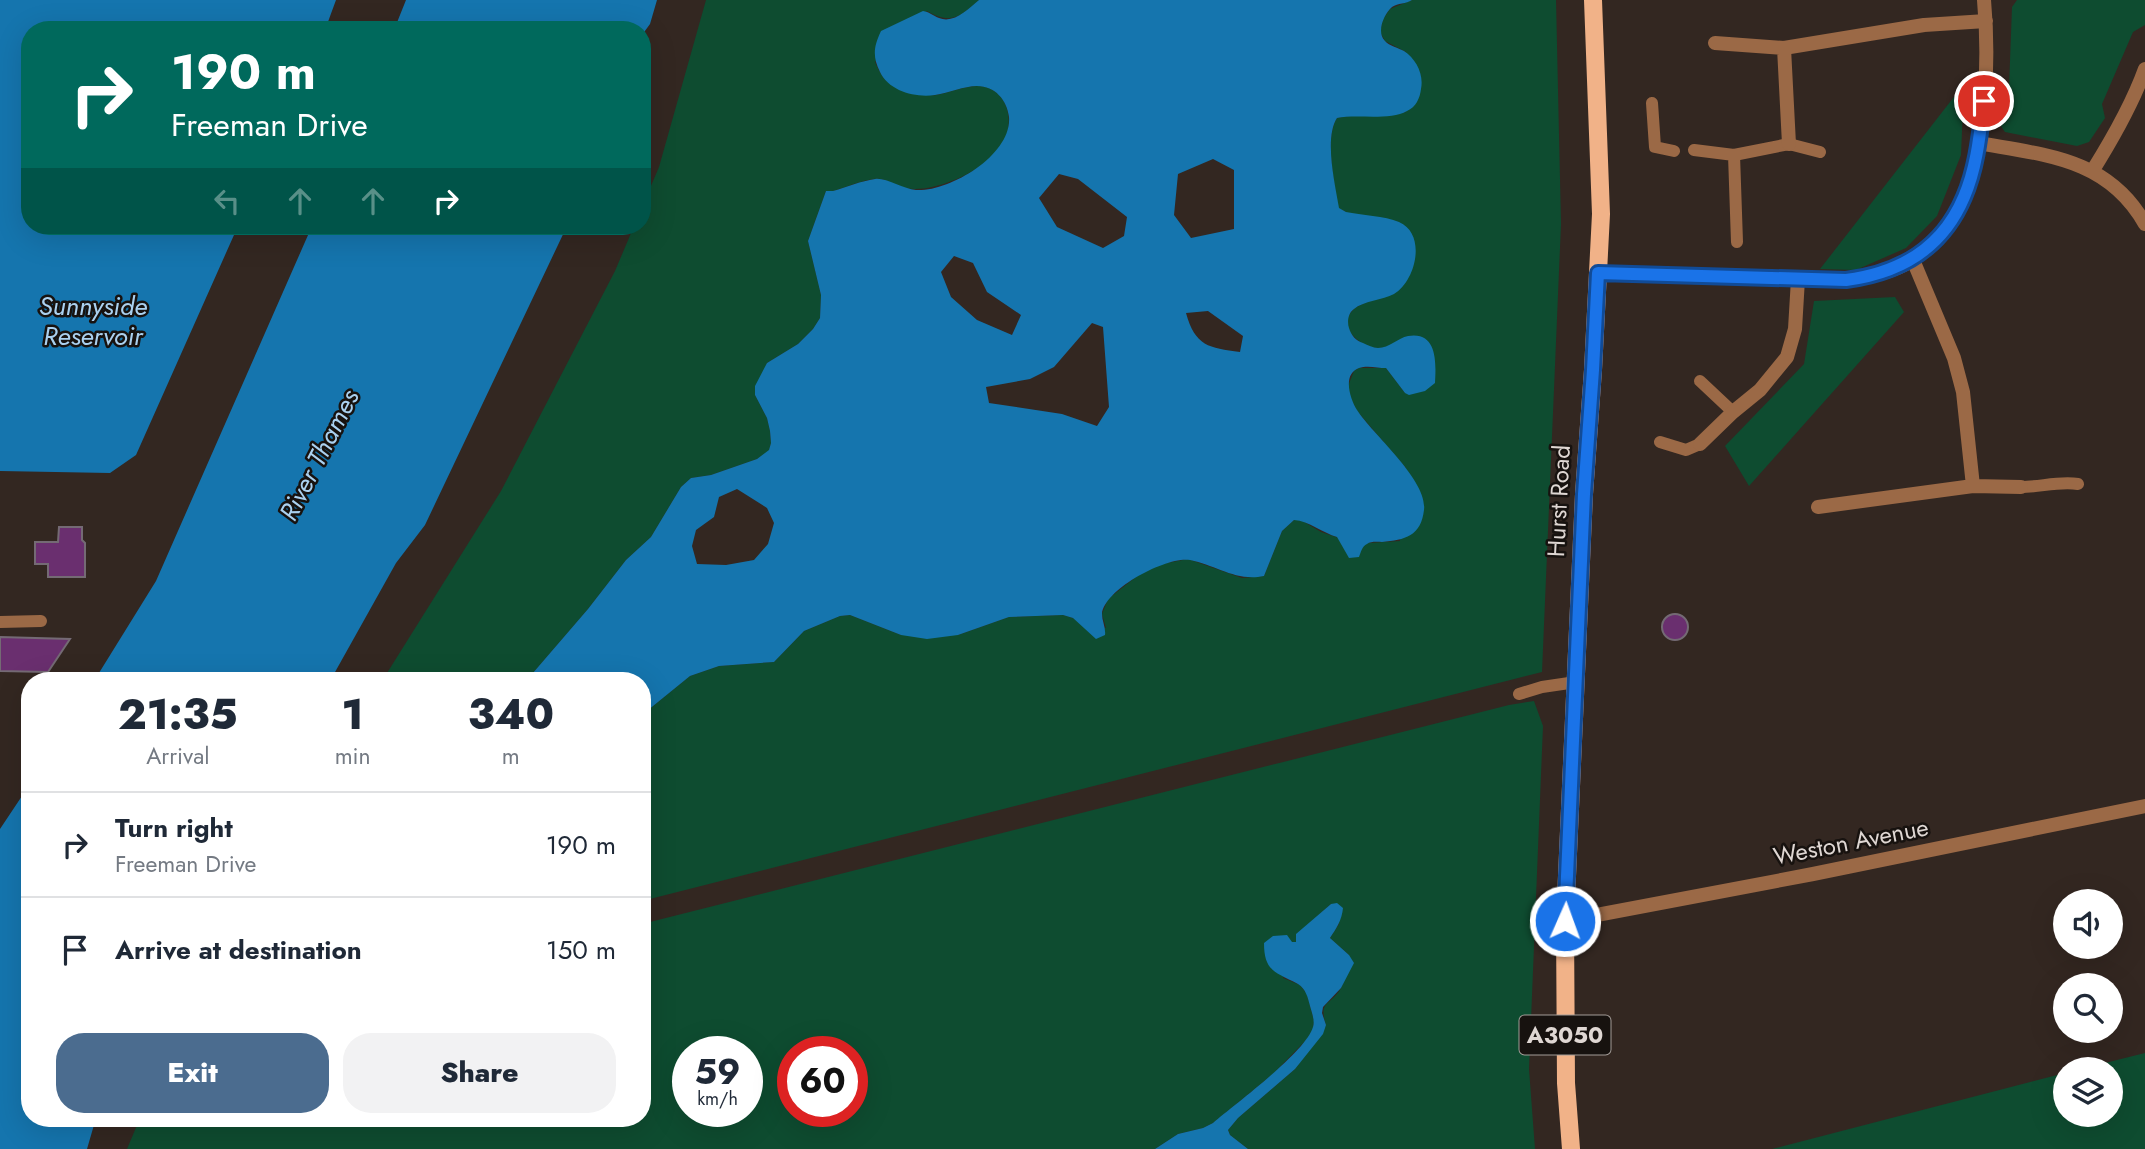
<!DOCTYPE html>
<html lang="en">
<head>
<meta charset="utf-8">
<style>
	:root { --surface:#fff; --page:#f2f2f3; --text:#1f2937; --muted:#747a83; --line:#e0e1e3; --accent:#4b6c8f }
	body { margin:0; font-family:Jost,sans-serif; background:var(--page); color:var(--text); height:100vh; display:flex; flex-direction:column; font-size:26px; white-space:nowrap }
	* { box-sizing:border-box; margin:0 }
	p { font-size:23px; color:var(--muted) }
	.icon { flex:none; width:38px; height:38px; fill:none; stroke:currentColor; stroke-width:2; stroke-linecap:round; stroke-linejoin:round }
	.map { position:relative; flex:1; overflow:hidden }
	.panel { position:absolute; left:21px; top:672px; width:630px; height:455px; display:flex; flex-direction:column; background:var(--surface); border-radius:28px; box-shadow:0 7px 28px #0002 }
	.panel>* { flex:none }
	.hud { position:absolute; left:21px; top:21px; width:630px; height:214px; border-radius:28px; box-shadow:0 7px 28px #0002; background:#00695c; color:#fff; overflow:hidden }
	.fabs { position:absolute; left:2053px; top:889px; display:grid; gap:14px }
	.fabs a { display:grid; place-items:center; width:70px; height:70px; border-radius:50%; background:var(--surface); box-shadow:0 7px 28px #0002; font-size:35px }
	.speed { position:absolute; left:672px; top:1036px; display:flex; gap:14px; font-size:35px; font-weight:700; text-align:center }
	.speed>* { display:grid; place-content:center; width:91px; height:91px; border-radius:50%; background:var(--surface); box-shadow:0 7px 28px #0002; line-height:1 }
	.speed small { font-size:18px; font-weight:400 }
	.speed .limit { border:10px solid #d22; background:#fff; color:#111 }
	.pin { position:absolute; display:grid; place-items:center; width:60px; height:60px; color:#fff; margin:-30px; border:4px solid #fff; border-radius:50%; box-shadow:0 2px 7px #0007 }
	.me { position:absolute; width:77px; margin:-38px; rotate:2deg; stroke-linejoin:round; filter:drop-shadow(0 0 5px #0008) }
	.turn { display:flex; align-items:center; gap:24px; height:147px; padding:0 35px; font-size:32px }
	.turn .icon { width:91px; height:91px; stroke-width:2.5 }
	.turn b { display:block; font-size:49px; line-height:60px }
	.lanes { display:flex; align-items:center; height:66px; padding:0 35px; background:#0003; justify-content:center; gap:35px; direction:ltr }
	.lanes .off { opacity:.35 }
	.eta { display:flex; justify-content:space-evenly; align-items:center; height:119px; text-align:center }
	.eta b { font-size:42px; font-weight:800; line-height:49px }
	.action { display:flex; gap:14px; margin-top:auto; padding:14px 35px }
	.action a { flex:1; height:80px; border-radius:28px; background:var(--accent); color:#fff; font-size:28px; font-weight:800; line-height:80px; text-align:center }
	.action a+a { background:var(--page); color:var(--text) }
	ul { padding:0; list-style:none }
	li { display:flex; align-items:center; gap:21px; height:105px; padding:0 35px; border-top:2px solid var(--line) }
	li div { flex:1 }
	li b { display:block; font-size:26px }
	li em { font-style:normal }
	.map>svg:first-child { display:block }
	.green { fill:#0e4c30; fill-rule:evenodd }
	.water { fill:#1575ae; fill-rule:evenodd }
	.building { fill:#6a2f6f; stroke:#746a74; stroke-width:2 }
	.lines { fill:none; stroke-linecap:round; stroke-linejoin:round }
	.service { stroke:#9b6946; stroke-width:12 }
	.minor { stroke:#9b6946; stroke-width:14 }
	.primary { stroke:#f1b288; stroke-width:18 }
	.route-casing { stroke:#114b97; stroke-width:18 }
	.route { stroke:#1a73e8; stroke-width:12 }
	.labels { text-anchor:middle; stroke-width:5; stroke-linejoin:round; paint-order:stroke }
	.shield { fill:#17120f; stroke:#a39c98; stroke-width:2 }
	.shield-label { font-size:23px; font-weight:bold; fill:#dfd7d3 }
	.street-label { font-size:24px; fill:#dfd7d3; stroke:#17120f }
	.water-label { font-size:26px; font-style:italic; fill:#aad1f0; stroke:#17120f }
</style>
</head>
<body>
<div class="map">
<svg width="2145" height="1149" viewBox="0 0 2145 1149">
	<rect width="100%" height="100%" fill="#332721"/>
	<path class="green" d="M 706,0 L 979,0 C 960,17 951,25 927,11 L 875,62 C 885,85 891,86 915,92 C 922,93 929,96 936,95 C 949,93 964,86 978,86 C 1007,87 1016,121 1003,143 C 999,150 990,158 984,163 C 966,178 928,193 905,188 C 896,186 888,180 880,179 C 870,177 844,188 833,191 L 826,191 L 808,241 L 821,295 L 820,318 L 813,329 L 798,344 L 767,363 L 755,395 L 767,418 L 770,431 L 771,443 L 769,451 L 757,459 L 711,475 L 691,478 L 681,487 L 651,537 L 626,560 L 588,609 L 526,681 L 382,681 L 501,491 L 615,271 L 634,226 L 642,226 L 642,207 L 659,167 Z
		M 1412,0 L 1556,0 L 1561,224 L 1542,672 L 642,901 L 642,715 L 690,676 L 719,666 L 774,662 L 804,631 L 840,616 L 850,615 L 901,635 L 958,635 L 1009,617 L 1063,615 L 1106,628 L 1102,614 L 1108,599 L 1141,573 L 1162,564 L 1188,559 L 1242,578 L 1264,576 L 1282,531 L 1294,520 L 1301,520 L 1321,532 L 1363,546 L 1368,543 L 1400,541 L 1406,468 L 1357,411 L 1350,397 L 1348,386 L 1354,371 L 1359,368 L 1386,368 L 1405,393 L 1409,336 C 1400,340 1387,349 1377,348 C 1361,347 1336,327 1353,310 C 1359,303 1385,297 1395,293 L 1346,212 L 1338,208 C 1335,183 1324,139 1337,118 C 1360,113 1383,116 1406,112 L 1406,52 L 1385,41 L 1380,32 L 1383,19 L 1390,9 Z
		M 2017,0 L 2145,0 L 2145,25 L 2133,32 L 2102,104 L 2105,118 L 2089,142 L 2077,146 L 2005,132 C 1998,124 1995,108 2000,97 C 2002,93 2006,91 2009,88 L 2012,7 Z
		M 1964,84 L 1961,155 L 1937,216 L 1906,248 L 1856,270 L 1820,269 Z
		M 1895,297 L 1904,312 L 1749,486 L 1725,446 L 1804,364 L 1814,301 Z
		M 1534,701 L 1543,726 L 1529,1069 L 1535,1149 L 1248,1149 L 1230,1135 L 1228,1130 L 1238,1118 L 1295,1069 L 1326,1025 C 1318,1000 1331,1006 1341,988 C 1346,979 1347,965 1349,955 L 1330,938 L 1339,924 L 1331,904 L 1297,934 L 1297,942 L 1292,942 L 1283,978 L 1300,985 L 1307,994 L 1314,1021 L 1313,1029 L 1307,1039 L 1273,1074 L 1213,1123 L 1203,1128 L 1178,1134 L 1155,1149 L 127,1149 L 140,1118 L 642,1118 L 642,924 L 1509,705 ZM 688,1052 L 747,1052 L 747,1111 L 688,1111 ZM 793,1052 L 852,1052 L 852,1111 L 793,1111 Z
		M 2145,1053 L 2145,1149 L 1772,1149 L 2065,1073 L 2065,1115 L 2110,1115 L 2110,1069 L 2081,1069 Z"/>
	<path class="water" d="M 0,0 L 336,0 L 325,30 L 30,30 L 30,226 L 238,226 L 136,455 L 110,473 L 0,471 Z
		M 406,0 L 657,0 L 650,24 L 642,35 L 642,30 L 394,30 Z
		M 979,0 L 1412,0 C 1406,4 1398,3 1392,7 C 1384,14 1376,32 1385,41 C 1389,46 1399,48 1404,51 C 1416,59 1424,74 1421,89 C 1420,98 1416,107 1407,111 C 1390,121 1357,114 1337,118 C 1324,138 1335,184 1339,208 L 1346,212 C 1361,215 1385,216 1399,222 C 1427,234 1416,281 1394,294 C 1383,300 1363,301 1354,309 C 1348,313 1347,322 1349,328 C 1351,335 1356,341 1363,343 C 1368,345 1373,348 1378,348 C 1389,348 1398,338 1408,336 C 1438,331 1436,364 1435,383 L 1425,391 L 1409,395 L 1405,393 L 1386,368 C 1378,368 1367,365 1359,368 C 1342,374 1350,399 1357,410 C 1373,435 1428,480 1424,510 C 1421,536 1405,540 1382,542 C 1378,542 1371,541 1367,544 C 1362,546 1361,552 1359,557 L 1349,558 L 1337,537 C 1323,533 1309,521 1294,520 L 1282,531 L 1264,576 C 1236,582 1216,565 1190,560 C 1167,556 1104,589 1102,614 C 1102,621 1106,628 1105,635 L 1096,639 L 1073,618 L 1063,615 L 1009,617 L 958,635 L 927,639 L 901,635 L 850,615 L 840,616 L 804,631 L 774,662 L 719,666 L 690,676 L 642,715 L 642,681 L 526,681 L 588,609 L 626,560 L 651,537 L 681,487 L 691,478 L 711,475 L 757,459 L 769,450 L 771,443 L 770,431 L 767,418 L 755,395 L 755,386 L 767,363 L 798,344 L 813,329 L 820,318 L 821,295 L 808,241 L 826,191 L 833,191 C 847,187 861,181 875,179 C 885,177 903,189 916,190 C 949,192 1012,155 1009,117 C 1007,100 995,86 977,86 C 964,86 949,93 935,95 C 915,98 889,91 880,72 C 872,56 874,46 881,31 L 923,11 C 929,12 932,15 939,18 C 954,24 968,9 979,0 ZM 1213,159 L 1234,170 L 1234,229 L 1191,238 L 1174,215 L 1178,174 ZM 1059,174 L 1078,179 L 1127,217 L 1124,236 L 1103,248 L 1057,227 L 1039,198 ZM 954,256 L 973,263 L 987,292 L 1021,315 L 1012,335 L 977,320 L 951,297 L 941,272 ZM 1208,311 L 1243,336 L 1240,352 C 1209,348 1195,346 1186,313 ZM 1092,323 L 1103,327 L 1109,407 L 1097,426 L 1062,414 L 989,403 L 986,387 L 1030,379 L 1054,367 ZM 737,489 L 767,508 L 774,523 L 768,544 L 754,560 L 726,565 L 697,564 L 692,546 L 696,530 L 714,517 L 719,497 Z
		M 312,226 L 567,226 L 425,525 L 396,563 L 330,681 L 94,681 L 156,581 Z
		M 30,784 L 30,1118 L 96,1118 L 87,1149 L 0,1149 L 0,829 Z
		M 1337,903 L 1343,908 C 1342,920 1336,929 1330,938 L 1349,955 L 1354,963 L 1341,988 L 1323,1007 L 1322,1013 L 1326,1025 L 1323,1034 L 1295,1069 L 1238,1118 L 1228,1130 L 1230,1135 L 1248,1149 L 1155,1149 L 1178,1134 L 1203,1128 L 1213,1123 C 1234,1105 1306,1052 1313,1027 C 1315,1021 1312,1013 1310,1006 C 1308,998 1306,989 1298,984 C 1276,972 1264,972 1264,943 L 1273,936 L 1287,935 L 1292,942 L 1296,942 L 1296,934 L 1331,904 Z"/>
	<path class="building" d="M 59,527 L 82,527 L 82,540 L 85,543 L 85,577 L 48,577 L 48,564 L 35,564 L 35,542 L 58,542 Z
		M1662 627a13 13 0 1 1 26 0a13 13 0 1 1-26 0Z
		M 0,637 L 70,639 L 48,672 L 0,671 Z"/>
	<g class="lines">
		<path class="service" d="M 1652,103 L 1655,147 L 1674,151
			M 1694,150 L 1734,155 L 1789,144 L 1820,152
			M 1734,155 L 1737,242
			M 1700,381 L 1733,412
			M 1660,442 L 1686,450 L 1700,444
			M 2021,487 C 2040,487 2059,481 2078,484
			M 0,622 L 41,621
			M 1519,694 L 1542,687 L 1576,682"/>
		<path class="minor" d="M 1715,43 L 1784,48 L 1924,25 L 1986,21
			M 1784,48 L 1789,144
			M 1978,143 C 2045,155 2108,158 2145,224
			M 2093,170 C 2113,138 2132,105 2145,69
			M 1913,260 L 1954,358 L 1963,392 L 1973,486
			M 1598,273 L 1846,280 C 1869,277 1893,273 1913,260 C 1934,245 1953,221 1964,198 C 1987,149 1989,54 1984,0
			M 1700,444 L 1733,412 L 1760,390 L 1787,357 L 1795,329 L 1798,279
			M 1818,507 L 1973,486 L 2021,487
			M 1565,921 L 1813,874 L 2145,806"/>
		<path class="primary" d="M 1571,1149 L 1566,1083 L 1565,921 L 1584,494 L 1593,370 L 1601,214 L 1593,0"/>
	</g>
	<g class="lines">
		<g class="route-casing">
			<path id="route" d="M 1565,921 L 1584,494 L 1593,370 L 1598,273 L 1846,280 C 1900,273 1942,249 1964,197 C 1977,167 1980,133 1984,101"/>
		</g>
		<use href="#route" class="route"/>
	</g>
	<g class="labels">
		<rect class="shield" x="1519.5" y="1015.5" width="91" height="39" rx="5"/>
		<g class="shield-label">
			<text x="1565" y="1043">A3050</text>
		</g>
		<g class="street-label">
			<text transform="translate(1559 501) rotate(-87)" y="8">Hurst Road</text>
			<text transform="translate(1851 842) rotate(-11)" y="8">Weston Avenue</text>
		</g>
		<g class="water-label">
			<text x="93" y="315">Sunnyside<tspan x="93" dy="30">Reservoir</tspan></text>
			<text transform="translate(319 455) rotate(-63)" y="9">River Thames</text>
		</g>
	</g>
</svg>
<div class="fabs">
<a><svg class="icon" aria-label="sound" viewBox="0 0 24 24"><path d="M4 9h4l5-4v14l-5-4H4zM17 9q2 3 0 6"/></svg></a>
<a><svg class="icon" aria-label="search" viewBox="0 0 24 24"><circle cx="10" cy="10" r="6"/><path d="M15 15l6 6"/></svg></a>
<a><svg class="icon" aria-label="layers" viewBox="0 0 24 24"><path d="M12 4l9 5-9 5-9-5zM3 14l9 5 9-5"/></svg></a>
</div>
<div class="speed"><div>59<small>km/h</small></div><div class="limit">60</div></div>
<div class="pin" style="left:1984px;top:101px;background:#d93025"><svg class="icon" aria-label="arrive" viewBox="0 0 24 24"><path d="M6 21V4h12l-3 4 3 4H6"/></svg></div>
<svg class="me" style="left:1565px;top:921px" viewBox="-20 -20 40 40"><circle r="17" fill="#1a73e8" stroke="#fff" stroke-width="3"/><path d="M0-11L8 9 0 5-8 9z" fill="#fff"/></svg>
<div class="hud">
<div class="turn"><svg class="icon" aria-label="right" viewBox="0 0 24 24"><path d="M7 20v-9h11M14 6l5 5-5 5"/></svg><div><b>190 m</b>Freeman Drive</div></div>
<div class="lanes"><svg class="icon off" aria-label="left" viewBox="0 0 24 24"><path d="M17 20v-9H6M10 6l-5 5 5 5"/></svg><svg class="icon off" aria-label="ahead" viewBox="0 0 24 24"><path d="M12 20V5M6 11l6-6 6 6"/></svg><svg class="icon off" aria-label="ahead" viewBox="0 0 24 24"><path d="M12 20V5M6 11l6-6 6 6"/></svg><svg class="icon" aria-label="right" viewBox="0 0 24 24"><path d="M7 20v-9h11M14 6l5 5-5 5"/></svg></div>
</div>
<section class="panel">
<div class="eta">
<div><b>21:35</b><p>Arrival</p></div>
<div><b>1</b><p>min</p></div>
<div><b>340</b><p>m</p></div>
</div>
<ul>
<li><svg class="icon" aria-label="right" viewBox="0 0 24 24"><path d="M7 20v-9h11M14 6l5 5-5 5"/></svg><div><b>Turn right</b><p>Freeman Drive</p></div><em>190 m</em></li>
<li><svg class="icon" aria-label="arrive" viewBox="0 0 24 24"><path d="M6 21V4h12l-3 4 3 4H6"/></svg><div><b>Arrive at destination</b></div><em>150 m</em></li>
</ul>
<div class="action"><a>Exit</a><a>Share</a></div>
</section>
</div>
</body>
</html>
